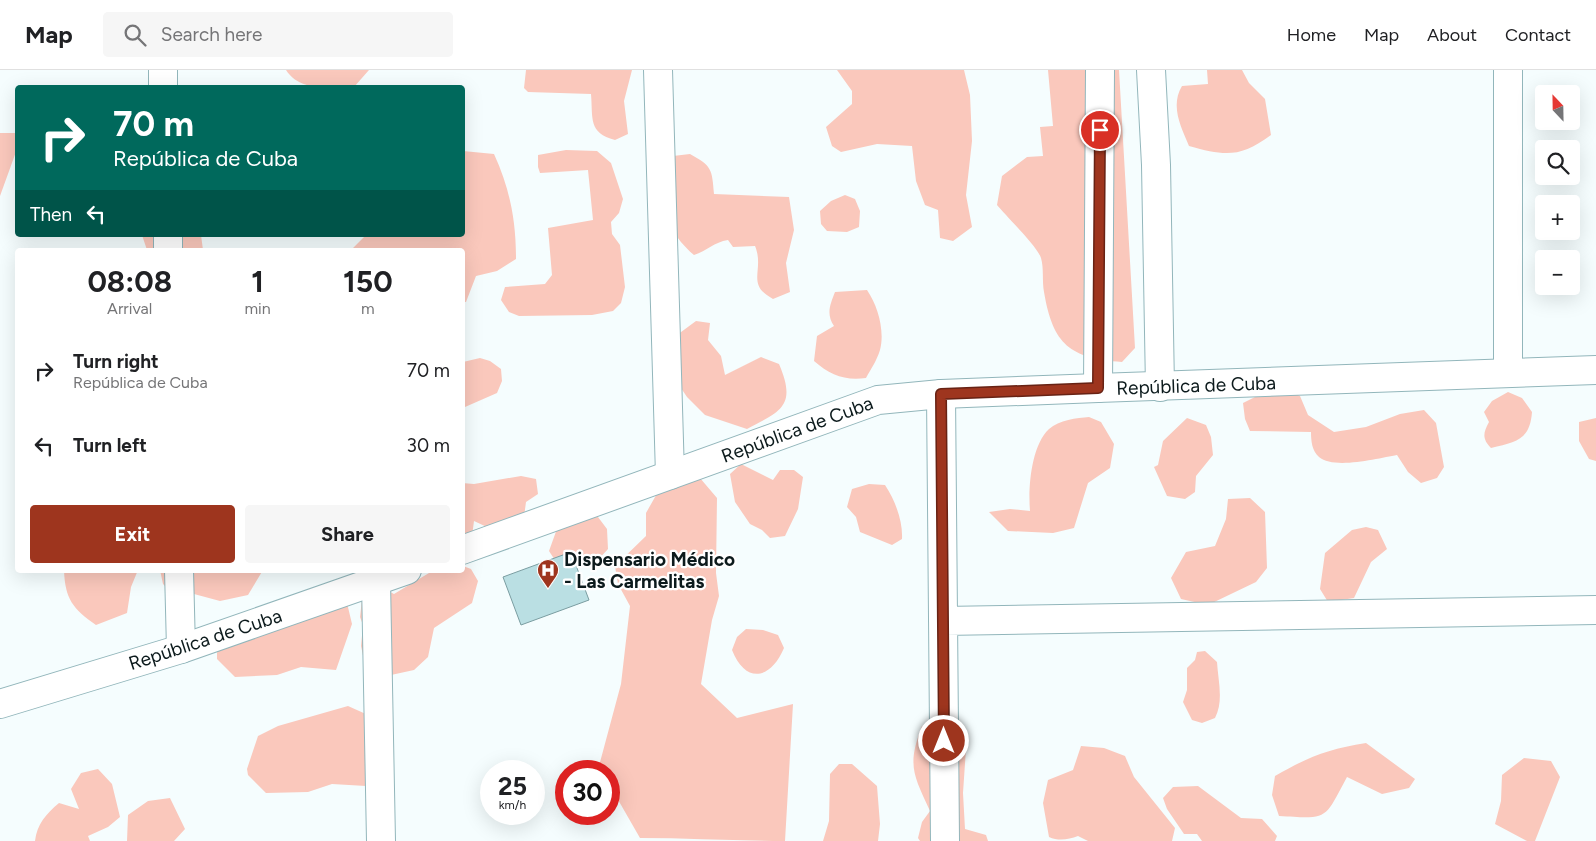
<!DOCTYPE html>
<html lang="en">
<head>
<meta charset="utf-8">
<style>
	:root { --surface:#fff; --page:#f6f6f6; --text:#202124; --muted:#757577; --line:#e0e0e0; --accent:#9e351e }
	body { margin:0; font-family:Figtree,sans-serif; background:var(--page); color:var(--text); height:100vh; display:flex; flex-direction:column; font-size:19px; white-space:nowrap }
	* { box-sizing:border-box; margin:0 }
	p { font-size:16px; color:var(--muted) }
	.icon { flex:none; width:28px; height:28px; fill:none; stroke:currentColor; stroke-width:2; stroke-linecap:round; stroke-linejoin:round }
	.map { position:relative; flex:1; overflow:hidden }
	.panel { position:absolute; left:15px; top:178px; width:450px; height:325px; display:flex; flex-direction:column; background:var(--surface); border-radius:5px; box-shadow:0 5px 20px #0002 }
	.panel>* { flex:none }
	.hud { position:absolute; left:15px; top:15px; width:450px; height:152px; border-radius:5px; box-shadow:0 5px 20px #0002; background:#00695c; color:#fff; overflow:hidden }
	.needle { width:32px; rotate:338deg }
	.fabs { position:absolute; left:1535px; top:15px; display:grid; gap:10px }
	.fabs a { display:grid; place-items:center; width:45px; height:45px; border-radius:5px; background:var(--surface); box-shadow:0 5px 20px #0002; font-size:25px }
	.speed { position:absolute; left:480px; top:690px; display:flex; gap:10px; font-size:25px; font-weight:700; text-align:center }
	.speed>* { display:grid; place-content:center; width:65px; height:65px; border-radius:50%; background:var(--surface); box-shadow:0 5px 20px #0002; line-height:1 }
	.speed small { font-size:12px; font-weight:400 }
	.speed .limit { border:8px solid #d22; background:#fff; color:#111 }
	.pin { position:absolute; display:grid; place-items:center; width:42px; height:42px; color:#fff; margin:-21px; border:2px solid #fff; border-radius:50%; box-shadow:0 1px 5px #0007 }
	.me { position:absolute; width:55px; margin:-28px; rotate:0deg; stroke-linejoin:round; filter:drop-shadow(0 0 4px #0008) }
	.turn { display:flex; align-items:center; gap:18px; height:105px; padding:0 15px; font-size:22px }
	.turn .icon { width:65px; height:65px; stroke-width:2.5 }
	.turn b { display:block; font-size:35px; line-height:42px }
	.then { display:flex; align-items:center; height:48px; padding:0 15px; background:#0003; gap:10px; font-size:19px }
	.eta { display:flex; justify-content:space-evenly; align-items:center; height:85px; text-align:center }
	.eta b { font-size:30px; font-weight:700; line-height:35px }
	.button { display:flex; gap:10px; margin-top:auto; padding:10px 15px }
	.button a { flex:1; height:58px; border-radius:5px; background:var(--accent); color:#fff; font-size:20px; font-weight:700; line-height:58px; text-align:center }
	.button a+a { background:var(--page); color:var(--text) }
	ul { padding:0; list-style:none }
	li { display:flex; align-items:center; gap:15px; height:75px; padding:0 15px }
	li div { flex:1 }
	li b { display:block; font-size:19px }
	li em { font-style:normal }
	header { display:flex; align-items:center; gap:30px; box-sizing:border-box; height:70px; padding:0 25px; background:var(--surface); border-bottom:1px solid var(--line) }
	header strong { font-size:24px }
	nav { display:flex; gap:28px; margin-inline-start:auto; font-size:18px }
	.search { width:350px; height:45px; background:var(--page); display:flex; align-items:center; gap:12px; box-sizing:border-box; padding:0 18px; border-radius:5px; color:var(--muted); font-size:19px }
	.map>svg:first-child { display:block }
	.green { fill:#fac8bc }
	.building { fill:#badfe3; stroke:#7a9da1 }
	.lines { fill:none; stroke-linecap:round; stroke-linejoin:round }
	.minor-casing { stroke:#92b6bb; stroke-width:30 }
	.major-casing { stroke:#92b6bb; stroke-width:30 }
	.minor { stroke:#fff; stroke-width:28 }
	.major { stroke:#fff; stroke-width:28 }
	.route-casing { stroke:#672214; stroke-width:12 }
	.route { stroke:#9e351e; stroke-width:9 }
	.labels { text-anchor:middle; stroke-width:4.5; stroke-linejoin:round; paint-order:stroke }
	.street-label { font-size:19px; fill:#0c1a1c; stroke:#fff }
	.poi-label { font-size:19px; font-weight:bold; fill:#0c1a1c; stroke:#fff; text-anchor:start }
</style>
</head>
<body>
<header>
<strong>Map</strong>
<div class="search"><svg class="icon" aria-label="search" viewBox="0 0 24 24"><circle cx="10" cy="10" r="6"/><path d="M15 15l6 6"/></svg>Search here</div>
<nav><a>Home</a><a>Map</a><a>About</a><a>Contact</a></nav>
</header>
<div class="map">
<svg width="1596" height="771" viewBox="0 0 1596 771">
	<rect width="100%" height="100%" fill="#f5fdfe"/>
	<path class="green" d="M 286,0 L 369,0 L 354,17 C 331,18 300,22 286,0 Z
		M 526,0 L 632,0 L 624,31 L 628,64 L 615,70 C 588,63 593,48 591,24 L 528,22 L 524,18 Z
		M 837,0 L 964,0 L 970,25 L 972,71 L 966,125 L 972,157 L 953,171 L 940,168 L 938,140 L 925,135 L 916,111 L 912,76 L 877,74 L 841,82 L 832,76 L 826,57 L 852,34 L 852,21 Z
		M 1048,0 L 1119,0 L 1135,278 L 1122,292 C 1070,288 1053,275 1044,222 C 1042,211 1044,198 1041,188 C 1037,176 1006,146 997,135 L 1002,106 L 1027,87 L 1043,86 L 1040,57 L 1053,56 Z
		M 1207,0 L 1242,0 L 1249,13 L 1265,29 L 1271,65 C 1240,88 1225,86 1189,76 C 1181,57 1170,36 1182,16 L 1208,14 Z
		M 0,63 L 18,63 L 17,79 L 0,126 Z
		M 566,80 L 597,81 L 611,93 L 623,129 L 619,143 L 611,152 L 612,164 L 620,175 L 625,217 L 621,233 L 613,241 L 592,245 L 519,246 L 509,242 L 501,230 L 505,217 L 545,214 L 552,205 L 548,158 L 593,150 L 588,100 L 540,103 L 538,97 L 538,85 Z
		M 463,81 L 494,84 C 510,119 516,151 516,189 L 497,201 L 476,206 L 466,232 L 463,232 L 462,180 L 351,180 L 366,165 L 462,165 Z
		M 690,84 C 712,96 712,99 714,124 L 789,127 L 794,160 L 786,193 L 790,222 L 773,229 C 745,214 765,200 755,176 L 733,177 L 728,170 C 714,172 707,181 694,185 C 657,153 668,130 673,86 Z
		M 845,125 L 855,129 L 860,141 L 859,157 L 847,162 L 827,161 L 821,154 L 820,141 L 831,131 Z
		M 142,165 L 201,165 L 203,180 L 147,180 Z
		M 867,220 C 878,236 885,261 880,280 C 877,290 871,299 866,308 C 845,311 830,305 814,291 L 817,266 L 834,256 C 826,244 830,235 835,222 Z
		M 696,251 L 710,253 L 708,270 L 721,286 L 725,305 L 761,287 L 779,294 C 797,336 781,341 747,359 L 705,345 L 687,327 L 673,306 L 677,265 Z
		M 480,288 L 490,291 L 501,299 L 502,311 L 497,323 L 465,337 L 463,341 L 463,292 Z
		M 1288,320 L 1300,326 L 1308,345 L 1334,362 L 1366,357 L 1400,344 L 1424,340 L 1436,353 L 1444,397 L 1437,408 L 1421,413 L 1408,402 L 1397,385 C 1379,388 1334,400 1319,387 C 1312,381 1311,371 1311,362 L 1250,361 L 1245,349 L 1243,333 L 1263,323 Z
		M 1508,322 L 1522,328 L 1532,342 C 1530,370 1516,372 1491,378 C 1482,369 1483,363 1489,352 L 1484,342 L 1492,331 Z
		M 1089,347 L 1101,352 L 1114,374 L 1110,398 L 1088,413 L 1074,458 L 1053,463 L 1008,461 L 989,442 L 1010,439 L 1030,441 C 1028,418 1031,376 1049,359 C 1059,350 1077,348 1089,347 Z
		M 1187,348 L 1206,355 L 1211,367 L 1213,385 L 1196,406 L 1195,422 L 1185,429 L 1167,426 L 1154,397 L 1158,395 L 1163,371 Z
		M 1596,348 L 1596,391 L 1589,389 L 1579,371 L 1579,352 Z
		M 741,394 L 773,410 L 780,400 L 794,400 L 803,407 L 798,439 L 785,466 L 770,468 L 762,460 L 750,454 L 735,432 L 730,404 Z
		M 521,406 L 536,409 L 538,424 L 526,432 L 524,447 L 489,458 L 474,451 L 472,466 L 463,470 L 462,413 L 474,414 Z
		M 700,408 L 717,428 L 716,503 L 719,526 L 712,550 L 701,614 L 737,648 L 793,634 L 785,771 C 736,771 689,768 640,768 L 609,714 L 609,701 L 601,701 L 599,696 L 621,614 L 630,536 L 618,514 L 615,496 L 646,466 L 646,443 L 659,420 Z
		M 869,414 L 885,415 C 895,430 903,451 902,469 L 892,475 L 860,462 L 856,447 L 847,437 L 852,419 Z
		M 1250,428 L 1265,442 L 1267,498 L 1256,512 L 1208,535 L 1181,529 L 1171,508 L 1186,482 L 1215,476 L 1226,449 L 1228,429 Z
		M 598,447 L 607,459 L 608,479 C 593,496 583,499 560,498 L 549,481 L 558,456 L 575,449 Z
		M 1366,457 L 1378,460 L 1387,479 L 1371,492 L 1354,528 L 1328,532 L 1320,519 L 1325,483 L 1352,460 Z
		M 463,496 L 471,499 L 478,511 L 472,533 L 434,558 L 428,587 L 414,600 L 391,605 L 364,590 L 361,576 L 363,555 L 360,547 L 363,521 L 383,518 L 394,524 L 434,500 L 462,500 Z
		M 138,500 L 131,517 L 127,543 L 96,555 C 73,539 65,529 64,500 Z
		M 160,500 L 263,500 L 248,525 L 220,531 L 194,524 L 173,524 L 163,514 Z
		M 347,533 L 352,554 L 336,600 L 301,597 L 277,605 L 235,607 L 217,589 L 217,583 L 227,550 C 265,531 305,533 347,533 Z
		M 746,559 L 763,560 L 778,565 L 784,578 C 771,609 746,615 732,580 L 737,567 Z
		M 1205,581 L 1217,592 C 1218,610 1224,631 1215,648 L 1202,653 L 1192,650 L 1183,632 L 1187,620 L 1187,598 L 1195,590 L 1197,582 Z
		M 348,636 L 377,649 L 375,693 L 366,716 L 332,714 L 308,722 L 266,723 L 248,705 L 247,699 L 258,666 L 278,656 Z
		M 956,655 L 967,664 L 963,723 L 965,759 L 986,765 L 988,771 L 920,771 L 918,768 L 922,752 L 930,741 C 913,704 907,695 922,656 Z
		M 1366,673 L 1415,709 L 1409,718 L 1382,724 L 1347,707 C 1324,750 1329,749 1279,746 L 1272,725 L 1275,706 C 1308,687 1328,679 1366,673 Z
		M 1081,676 L 1104,678 L 1125,686 L 1134,707 L 1175,758 L 1172,771 L 1088,771 L 1078,766 C 1068,770 1058,771 1049,767 L 1043,733 L 1048,710 L 1073,700 Z
		M 1524,688 L 1551,691 L 1560,707 L 1535,771 L 1527,771 L 1495,754 L 1501,731 L 1502,705 Z
		M 839,694 L 852,694 L 877,716 L 880,754 L 878,771 L 823,771 L 829,751 L 830,704 Z
		M 98,699 L 112,714 L 120,747 L 108,757 L 88,766 L 90,771 L 35,771 C 37,754 46,744 59,733 L 79,739 L 71,719 L 81,703 Z
		M 1198,716 L 1241,748 L 1262,749 L 1277,766 L 1275,771 L 1202,771 L 1197,764 L 1184,764 L 1167,739 L 1163,728 L 1173,717 Z
		M 170,728 L 185,759 L 174,771 L 127,771 L 128,745 L 148,731 Z"/>
	<path class="building" d="M 571,482 L 589,530 L 521,555 L 503,507 Z"/>
	<g class="lines">
		<g class="minor-casing">
			<path id="minor" d="M 163,0 L 163,18
				M 658,0 L 670,405
				M 1151,0 L 1156,95 L 1160,317
				M 1508,0 L 1508,302
				M 168,165 L 168,180
				M 1098,318 L 1100,0
				M 941,324 L 945,771
				M 179,500 L 181,579
				M 376,512 L 381,771
				M 943,551 L 1596,540"/>
		</g>
		<g class="major-casing">
			<path id="major" d="M 462,480 L 878,330 L 941,324 L 1098,318 L 1596,300
				M 0,634 L 181,579 L 407,500"/>
		</g>
		<use href="#minor" class="minor"/>
		<use href="#major" class="major"/>
	</g>
	<g class="lines">
		<g class="route-casing">
			<path id="route" d="M 944,671 L 941,324 L 1098,318 L 1100,60"/>
		</g>
		<use href="#route" class="route"/>
	</g>
	<defs>
		<g id="hospital-pin" transform="scale(1.125)"><path d="M0 17L-7.5 6A9.5 9.5 0 1 1 7.5 6Z" fill="#9e351e" stroke="#fff"/><path d="M-5-5h3v3.5h4V-5h3V5h-3V1.5h-4V5h-3Z" fill="#fff"/></g>
	</defs>
	<g fill-rule="evenodd">
		<use href="#hospital-pin" x="548" y="500"/>
	</g>
	<g class="labels">
		<g class="street-label">
			<text transform="translate(1196 315) rotate(-2)" y="7">República de Cuba</text>
			<text transform="translate(797 359) rotate(-20)" y="7">República de Cuba</text>
			<text transform="translate(205 569) rotate(-18)" y="7">República de Cuba</text>
		</g>
		<g class="poi-label">
			<text x="564" y="496">Dispensario Médico<tspan x="564" dy="22">- Las Carmelitas</tspan></text>
		</g>
	</g>
</svg>
<div class="fabs">
<a><svg class="needle" viewBox="-14 -14 28 28"><path d="M0-13l5 13h-10z" fill="#e53935"/><path d="M0 13l5-13h-10z" fill="#757577"/></svg></a>
<a><svg class="icon" aria-label="search" viewBox="0 0 24 24"><circle cx="10" cy="10" r="6"/><path d="M15 15l6 6"/></svg></a>
<a>+</a>
<a>−</a>
</div>
<div class="speed"><div>25<small>km/h</small></div><div class="limit">30</div></div>
<div class="pin" style="left:1100px;top:60px;background:#d93025"><svg class="icon" aria-label="arrive" viewBox="0 0 24 24"><path d="M6 21V4h12l-3 4 3 4H6"/></svg></div>
<svg class="me" style="left:944px;top:671px" viewBox="-20 -20 40 40"><circle r="17" fill="#9e351e" stroke="#fff" stroke-width="3"/><path d="M0-11L8 9 0 5-8 9z" fill="#fff"/></svg>
<div class="hud">
<div class="turn"><svg class="icon" aria-label="right" viewBox="0 0 24 24"><path d="M7 20v-9h11M14 6l5 5-5 5"/></svg><div><b>70 m</b>República de Cuba</div></div>
<div class="then">Then<svg class="icon" aria-label="left" viewBox="0 0 24 24"><path d="M17 20v-9H6M10 6l-5 5 5 5"/></svg></div>
</div>
<section class="panel">
<div class="eta">
<div><b>08:08</b><p>Arrival</p></div>
<div><b>1</b><p>min</p></div>
<div><b>150</b><p>m</p></div>
</div>
<ul>
<li><svg class="icon" aria-label="right" viewBox="0 0 24 24"><path d="M7 20v-9h11M14 6l5 5-5 5"/></svg><div><b>Turn right</b><p>República de Cuba</p></div><em>70 m</em></li>
<li><svg class="icon" aria-label="left" viewBox="0 0 24 24"><path d="M17 20v-9H6M10 6l-5 5 5 5"/></svg><div><b>Turn left</b></div><em>30 m</em></li>
</ul>
<div class="button"><a>Exit</a><a>Share</a></div>
</section>
</div>
</body>
</html>
